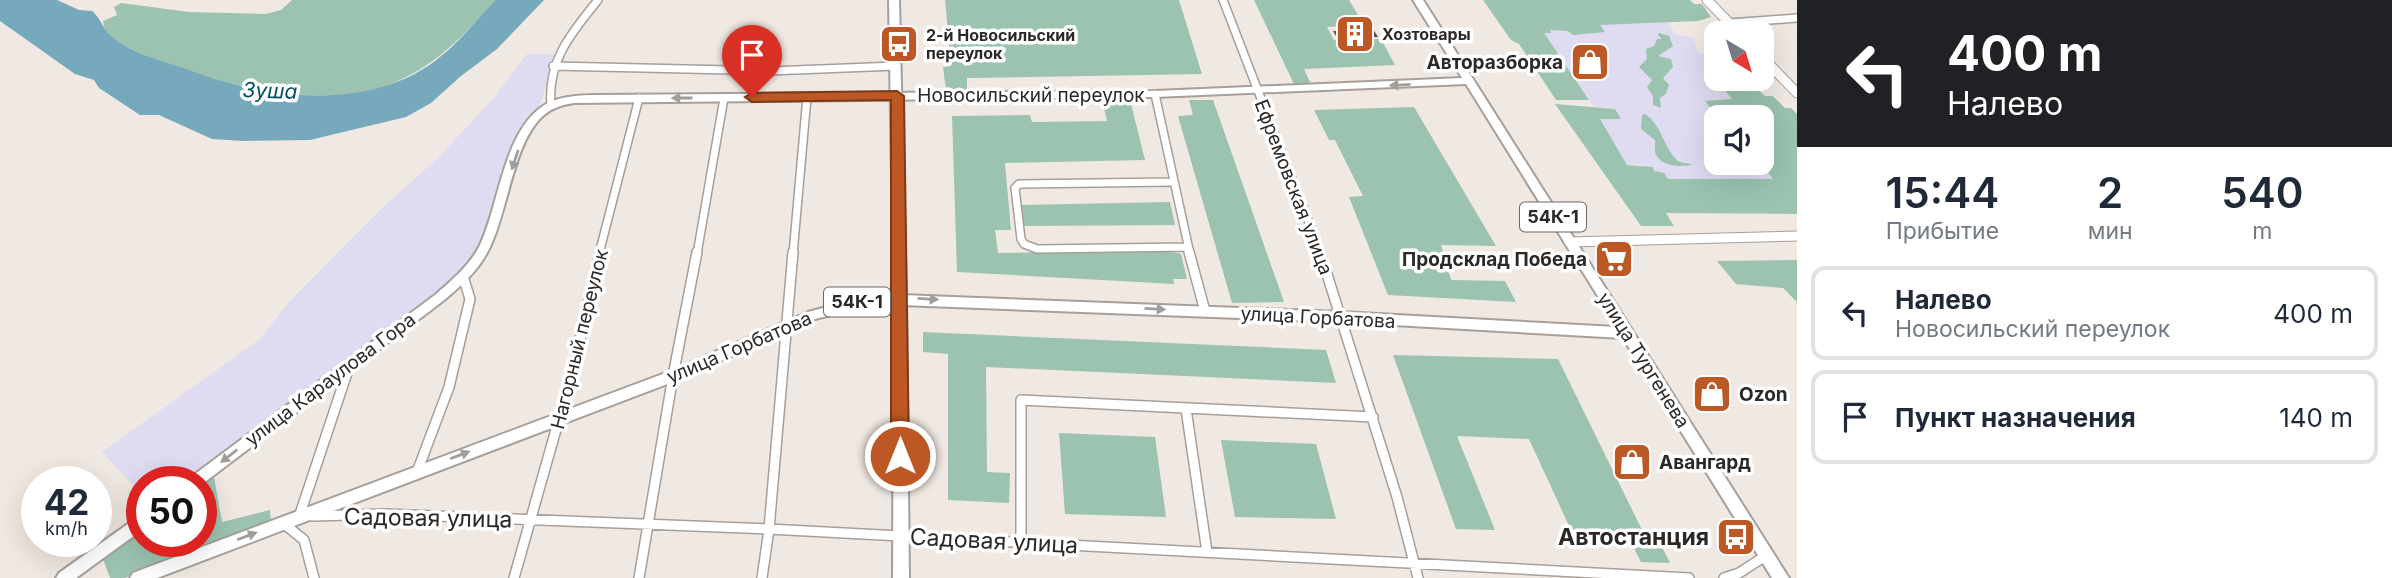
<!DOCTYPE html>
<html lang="ru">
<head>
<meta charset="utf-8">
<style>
	:root { --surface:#fff; --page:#f2f2f3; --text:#1f2937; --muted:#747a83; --line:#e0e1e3 }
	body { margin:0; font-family:Inter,sans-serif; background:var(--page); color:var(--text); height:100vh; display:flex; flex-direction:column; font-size:26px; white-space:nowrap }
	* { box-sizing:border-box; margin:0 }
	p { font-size:23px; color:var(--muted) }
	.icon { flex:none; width:38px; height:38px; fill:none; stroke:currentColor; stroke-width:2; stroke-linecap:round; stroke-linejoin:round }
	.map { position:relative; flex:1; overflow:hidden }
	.drawer { display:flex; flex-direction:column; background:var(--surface); width:595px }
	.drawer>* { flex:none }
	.guide { background:#202124; color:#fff; overflow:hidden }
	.needle { width:46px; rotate:142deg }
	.fabs { position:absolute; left:1704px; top:21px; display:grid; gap:14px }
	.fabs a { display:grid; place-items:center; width:70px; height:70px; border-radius:14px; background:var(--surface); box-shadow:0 7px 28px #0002; font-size:35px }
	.speed { position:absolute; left:21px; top:466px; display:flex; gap:14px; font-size:35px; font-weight:700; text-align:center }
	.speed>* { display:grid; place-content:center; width:91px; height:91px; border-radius:50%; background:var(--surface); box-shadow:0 7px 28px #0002; line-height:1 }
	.speed small { font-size:18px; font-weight:400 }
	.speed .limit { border:10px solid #d22; background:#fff; color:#111 }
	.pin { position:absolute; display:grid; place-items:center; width:60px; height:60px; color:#fff; margin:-72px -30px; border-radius:50% 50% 50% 0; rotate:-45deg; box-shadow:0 0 7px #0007 }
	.pin .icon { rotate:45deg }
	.me { position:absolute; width:77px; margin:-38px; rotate:0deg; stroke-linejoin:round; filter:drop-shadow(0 0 5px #0008) }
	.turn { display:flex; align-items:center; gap:24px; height:147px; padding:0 35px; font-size:32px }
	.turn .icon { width:91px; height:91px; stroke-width:2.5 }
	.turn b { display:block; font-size:49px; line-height:60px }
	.eta { display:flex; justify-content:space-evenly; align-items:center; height:119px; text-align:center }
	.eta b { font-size:42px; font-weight:600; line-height:49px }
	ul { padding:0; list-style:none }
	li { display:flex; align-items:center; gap:21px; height:94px; margin:0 14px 10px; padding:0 21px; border:4px solid var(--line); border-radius:14px }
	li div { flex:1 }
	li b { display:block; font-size:26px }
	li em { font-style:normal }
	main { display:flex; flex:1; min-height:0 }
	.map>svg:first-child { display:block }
	.industrial { fill:#dfdcf2 }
	.green { fill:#9bc3b0 }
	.water { fill:#77a9bd }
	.building { fill:#534a49 }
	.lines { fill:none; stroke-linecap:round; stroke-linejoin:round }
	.minor-far1-casing { stroke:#a69f9a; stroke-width:10 }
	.minor-casing { stroke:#a69f9a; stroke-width:12 }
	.tertiary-casing { stroke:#a69f9a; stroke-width:11 }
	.secondary-casing { stroke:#a69f9a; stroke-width:4 }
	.primary-casing { stroke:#a69f9a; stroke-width:4 }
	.minor-far1 { stroke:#fff; stroke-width:7 }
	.minor { stroke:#fff; stroke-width:9 }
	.tertiary { stroke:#fff; stroke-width:9 }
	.secondary { fill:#fff; fill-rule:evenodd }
	.primary { fill:#fff; fill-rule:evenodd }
	.oneway { fill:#a09e9d }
	.route { fill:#bd5824; stroke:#7b3917; stroke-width:2 }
	.labels { text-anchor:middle; stroke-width:7; stroke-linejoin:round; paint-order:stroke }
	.far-poi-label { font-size:16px; font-weight:bold; fill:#2b2826; stroke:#fff; text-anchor:start }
	.shield { fill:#fff; stroke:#6b6867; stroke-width:2 }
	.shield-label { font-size:18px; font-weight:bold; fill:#2b2826 }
	.poi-label { font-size:19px; font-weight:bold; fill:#2b2826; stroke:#fff; text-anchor:end }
	.street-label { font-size:19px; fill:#2b2826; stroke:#fff }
	.water-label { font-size:21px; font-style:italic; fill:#054e63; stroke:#fff }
	.near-street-label { font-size:23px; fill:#2b2826; stroke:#fff }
	.near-poi-label { font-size:23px; font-weight:bold; fill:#2b2826; stroke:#fff; text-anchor:end }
</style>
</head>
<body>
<main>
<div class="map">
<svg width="1797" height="578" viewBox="0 0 1797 578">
	<rect width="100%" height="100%" fill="#f0e8e2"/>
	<path class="industrial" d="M 1668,22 L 1675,34 L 1693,38 L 1698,53 L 1706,54 L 1717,65 L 1717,76 L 1708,76 L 1733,99 L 1706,101 L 1718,117 L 1717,163 L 1761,163 L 1773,179 L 1668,179 L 1639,164 L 1627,165 L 1599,119 L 1621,119 L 1615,109 L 1594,106 L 1543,33 L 1550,33 L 1549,30 L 1604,32 L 1599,25 Z
		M 527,54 L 555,54 L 540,106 L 528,117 L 518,132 L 482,237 L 469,263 L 453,280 L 183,481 L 142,481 L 142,495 L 102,452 L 260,339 L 289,302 L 382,208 L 439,157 L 491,101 Z"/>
	<path class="green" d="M 292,0 L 495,0 C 460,41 425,76 372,90 C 334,101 287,94 249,88 C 219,83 130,55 109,35 C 105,31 104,26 103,21 L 117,15 L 114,7 L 121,3 L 189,12 L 266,14 L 281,10 Z
		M 945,0 L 1179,0 L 1202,74 L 967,78 L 967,90 L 946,90 L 943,67 L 951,66 Z
		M 1254,0 L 1349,0 L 1364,25 L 1327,27 L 1334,40 L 1381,39 L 1395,65 L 1304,69 L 1311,84 L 1294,84 Z
		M 1483,0 L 1690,0 L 1694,4 L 1702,4 L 1711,17 L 1698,21 L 1600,25 L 1605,32 L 1573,35 L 1568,31 L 1550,30 L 1551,33 L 1544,33 L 1589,100 L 1556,100 L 1519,44 L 1511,40 Z
		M 1659,33 L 1669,36 L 1673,46 L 1658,56 L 1671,59 L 1673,67 L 1663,78 L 1669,85 L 1666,94 L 1660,98 L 1661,108 L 1653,105 L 1653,96 L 1647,87 L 1652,80 L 1639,67 L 1647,59 L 1646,49 L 1654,46 L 1657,39 L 1662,39 L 1658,35 Z
		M 1707,76 L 1717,76 L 1717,79 L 1753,79 L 1756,88 L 1765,96 L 1773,96 L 1785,108 L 1791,108 L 1797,114 L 1797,214 L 1666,213 L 1674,226 L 1641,226 L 1555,104 L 1615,109 L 1621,119 L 1600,119 L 1627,165 L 1653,167 L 1654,171 L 1664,173 L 1668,179 L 1773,179 L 1761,163 L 1762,117 L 1718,117 L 1705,101 L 1732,99 L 1723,88 L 1716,88 Z
		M 1102,100 L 1130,100 L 1145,160 L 1005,163 L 1011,230 L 995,230 L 998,253 L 1165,250 L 1181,254 L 1187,279 L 1173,279 L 1174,284 L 957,272 L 952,116 L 1030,115 L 1032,122 L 1107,121 Z
		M 1189,100 L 1213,100 L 1284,302 L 1232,303 L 1178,116 L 1193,115 Z
		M 1414,107 L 1496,246 L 1441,245 L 1451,280 L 1505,281 L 1516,302 L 1388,295 L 1349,197 L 1363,196 L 1335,140 L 1329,140 L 1314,110 Z
		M 1645,114 C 1662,125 1663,147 1677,160 C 1680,164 1688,162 1692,165 C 1681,167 1659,167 1655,152 C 1654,148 1656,144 1655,140 L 1641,129 L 1642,115 Z
		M 1170,202 L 1175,225 L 1022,226 L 1020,205 Z
		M 1797,260 L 1797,302 L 1783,288 L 1736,284 L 1717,261 Z
		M 923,332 L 1326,350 L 1336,383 L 986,367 L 987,472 L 1010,473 L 1009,503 L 948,500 L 948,354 L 923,352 Z
		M 1393,355 L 1558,359 L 1644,534 L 1656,535 L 1670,563 L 1641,562 L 1627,534 L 1571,530 L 1529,439 L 1457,436 L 1495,530 L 1456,529 Z
		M 1059,433 L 1155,437 L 1166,517 L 1065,514 Z
		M 1221,440 L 1316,444 L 1336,519 L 1235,517 Z
		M 214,477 L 222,522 L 270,510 L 271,521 L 125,578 L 110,578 L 102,556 L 142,528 L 142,541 L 201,541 L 201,486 Z"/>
	<path class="water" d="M 0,0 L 57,0 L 79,10 L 92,11 C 100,17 103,29 111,36 C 132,54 163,61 189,70 C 263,99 367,112 435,61 C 458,44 476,21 495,0 L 544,0 L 497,49 L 461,76 L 431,103 L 406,117 L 310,140 L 243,141 L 212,139 L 159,115 L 140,115 L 99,88 L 94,80 L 75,74 L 0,21 Z"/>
	<path class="building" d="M 1373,29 L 1378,37 L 1337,38 L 1333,31 Z"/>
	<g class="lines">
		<g class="minor-far1-casing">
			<path id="minor-far1" d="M 1223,0 L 1321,254
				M 1729,23 L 1797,18
				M 553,66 L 770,71 L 896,66
				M 1155,94 L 1190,254
				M 551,105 C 547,61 572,32 598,0
				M 1171,182 L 1019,184 L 1015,188 L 1021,239 L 1024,244 L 1037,249 L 1187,247
				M 599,254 L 639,98
				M 697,254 L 724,98
				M 793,254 L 807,97"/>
		</g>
		<g class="minor-casing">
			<path id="minor" d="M 1189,252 L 1205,311
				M 1320,252 L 1397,497 L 1418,578
				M 1186,409 L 1207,552
				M 417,472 L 449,387 L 470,299 L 463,276
				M 312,516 L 385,514 L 769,529 L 1689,578
				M 299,517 L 349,367
				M 283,523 L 304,540 L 314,578
				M 1021,543 L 1021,400 L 1373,417
				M 514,578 L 574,366 L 600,252
				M 639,578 L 673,376 L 697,252
				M 762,578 L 769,529 L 793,252
				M 1724,578 L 1739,573 L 1767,555"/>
		</g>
		<g class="tertiary-casing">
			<path id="tertiary" d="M 1707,0 L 1739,33
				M 1762,57 L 1797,93
				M 1569,242 L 1797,236"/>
		</g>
		<g class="secondary-casing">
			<path id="secondary" d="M 889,0 L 899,0 L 906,298 L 909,578 L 893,578 L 894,298 Z"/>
		</g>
		<g class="primary-casing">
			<path id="primary" d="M 1413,0 L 1423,0 L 1789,578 L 1772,578 L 1623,338 L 1341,322 L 875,304 L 815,319 L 678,380 L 157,578 L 130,578 L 133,573 L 138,571 L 668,372 L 808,312 L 875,294 L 1341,312 L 1617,327 L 1466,84 L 1155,97 L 574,103 C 563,105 553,107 544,115 C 513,141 508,212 489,249 C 479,270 461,286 443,301 L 201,485 L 201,481 L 189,481 L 191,477 L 435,295 C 451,281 469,266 479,247 C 500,205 503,127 548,103 C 562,96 580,95 596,95 L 1155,91 L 1462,78 Z
				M 142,514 L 142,530 L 76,578 L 56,578 L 59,573 Z"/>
		</g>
		<use href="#minor-far1" class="minor-far1"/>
		<use href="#minor" class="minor"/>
		<use href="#tertiary" class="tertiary"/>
		<use href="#secondary" class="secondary"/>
		<use href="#primary" class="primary"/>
	</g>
	<defs><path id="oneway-solid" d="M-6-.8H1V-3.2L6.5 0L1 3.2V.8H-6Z" transform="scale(1.75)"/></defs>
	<g class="oneway">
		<use href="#oneway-solid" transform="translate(1400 85) rotate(177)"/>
		<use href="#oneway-solid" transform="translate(682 98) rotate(180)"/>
		<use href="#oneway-solid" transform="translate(515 160) rotate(108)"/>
		<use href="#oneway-solid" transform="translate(928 299) rotate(3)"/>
		<use href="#oneway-solid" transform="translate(1155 309) rotate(3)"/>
		<use href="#oneway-solid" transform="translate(460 455) rotate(-21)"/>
		<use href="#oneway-solid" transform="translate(229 456) rotate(142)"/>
		<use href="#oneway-solid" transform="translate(247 536) rotate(-21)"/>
	</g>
	<path class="route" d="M 897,91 L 904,96 L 909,456 L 907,462 L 900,464 L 894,462 L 891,456 L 891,100 L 752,102 L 745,97 L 752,93 Z"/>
	<defs>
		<g id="building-square" transform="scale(2.0125)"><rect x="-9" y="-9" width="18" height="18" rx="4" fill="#bd5824" stroke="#fff"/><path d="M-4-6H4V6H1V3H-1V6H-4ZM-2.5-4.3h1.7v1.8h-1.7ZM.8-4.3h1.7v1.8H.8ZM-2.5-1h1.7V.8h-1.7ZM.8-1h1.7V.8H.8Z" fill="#fff"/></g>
		<g id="bus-square" transform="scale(2.0125)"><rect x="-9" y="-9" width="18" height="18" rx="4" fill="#bd5824" stroke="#fff"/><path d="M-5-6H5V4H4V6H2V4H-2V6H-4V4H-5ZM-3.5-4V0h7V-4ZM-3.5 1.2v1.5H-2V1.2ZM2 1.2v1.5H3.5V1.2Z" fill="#fff"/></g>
		<g id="shop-square" transform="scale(2.0125)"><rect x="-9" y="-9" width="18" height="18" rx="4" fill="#bd5824" stroke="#fff"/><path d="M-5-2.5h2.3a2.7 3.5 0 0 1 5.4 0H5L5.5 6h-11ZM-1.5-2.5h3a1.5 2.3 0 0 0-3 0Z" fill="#fff"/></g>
		<g id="supermarket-square" transform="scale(2.0125)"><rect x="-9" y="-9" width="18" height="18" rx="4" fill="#bd5824" stroke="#fff"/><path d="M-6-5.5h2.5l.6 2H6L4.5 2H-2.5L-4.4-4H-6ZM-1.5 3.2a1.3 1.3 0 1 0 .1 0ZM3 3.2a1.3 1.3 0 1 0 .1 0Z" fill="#fff"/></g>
	</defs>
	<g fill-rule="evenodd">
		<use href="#building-square" x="1355" y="34"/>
		<use href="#bus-square" x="899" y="44"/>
		<use href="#shop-square" x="1590" y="62"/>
		<use href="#supermarket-square" x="1614" y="259"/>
		<use href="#shop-square" x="1712" y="394"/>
		<use href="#shop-square" x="1632" y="462"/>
		<use href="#bus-square" x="1736" y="537"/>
	</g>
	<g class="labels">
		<g class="far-poi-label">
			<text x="1382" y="40">Хозтовары</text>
			<text x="926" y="41">2-й Новосильский<tspan x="926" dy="18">переулок</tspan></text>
		</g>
		<g class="shield">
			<rect x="1520" y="202.5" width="66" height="29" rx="5"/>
			<rect x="824" y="287.5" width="66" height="29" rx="5"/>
		</g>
		<g class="shield-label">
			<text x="1553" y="223">54К-1</text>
			<text x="857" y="308">54К-1</text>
		</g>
		<g class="poi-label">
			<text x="1563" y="69">Авторазборка</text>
			<text x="1587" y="266">Продсклад Победа</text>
			<text x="1739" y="401" text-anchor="start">Ozon</text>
			<text x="1659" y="469" text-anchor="start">Авангард</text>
		</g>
		<g class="street-label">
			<text x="1031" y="102">Новосильский переулок</text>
			<text transform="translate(1294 187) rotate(69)" y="7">Ефремовская улица</text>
			<text transform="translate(1318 317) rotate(3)" y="7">улица Горбатова</text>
			<text transform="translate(579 339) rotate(-76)" y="7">Нагорный переулок</text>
			<text transform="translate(739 347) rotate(-23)" y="7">улица Горбатова</text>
			<text transform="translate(1644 360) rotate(58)" y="7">улица Тургенева</text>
			<text transform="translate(330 379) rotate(-37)" y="7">улица Караулова Гора</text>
		</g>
		<g class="water-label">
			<text transform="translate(270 91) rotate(2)" y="7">Зуша</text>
		</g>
		<g class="near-street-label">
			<text transform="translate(428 518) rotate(1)" y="8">Садовая улица</text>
			<text transform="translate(994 541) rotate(3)" y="8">Садовая улица</text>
		</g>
		<g class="near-poi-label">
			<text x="1709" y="545">Автостанция</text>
		</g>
	</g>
</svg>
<div class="fabs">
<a><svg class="needle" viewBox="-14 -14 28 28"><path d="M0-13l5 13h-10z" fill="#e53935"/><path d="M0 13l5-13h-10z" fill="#747a83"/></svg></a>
<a><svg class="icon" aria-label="sound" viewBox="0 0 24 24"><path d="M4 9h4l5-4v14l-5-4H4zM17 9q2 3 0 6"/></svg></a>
</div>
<div class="speed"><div>42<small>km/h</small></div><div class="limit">50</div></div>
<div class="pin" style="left:752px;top:97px;background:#d93025"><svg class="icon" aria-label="arrive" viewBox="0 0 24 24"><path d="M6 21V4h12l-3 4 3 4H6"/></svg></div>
<svg class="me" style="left:900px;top:456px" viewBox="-20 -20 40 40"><circle r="17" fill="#bd5824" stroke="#fff" stroke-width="3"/><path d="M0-11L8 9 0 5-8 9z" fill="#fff"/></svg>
</div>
<section class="drawer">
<div class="guide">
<div class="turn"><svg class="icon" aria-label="left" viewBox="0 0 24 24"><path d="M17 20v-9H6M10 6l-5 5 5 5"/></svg><div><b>400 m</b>Налево</div></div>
</div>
<div class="eta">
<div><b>15:44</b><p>Прибытие</p></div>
<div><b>2</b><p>мин</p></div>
<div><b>540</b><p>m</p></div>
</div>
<ul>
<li><svg class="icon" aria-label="left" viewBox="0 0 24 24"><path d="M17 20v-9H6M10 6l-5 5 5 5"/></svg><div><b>Налево</b><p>Новосильский переулок</p></div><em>400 m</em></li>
<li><svg class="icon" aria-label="arrive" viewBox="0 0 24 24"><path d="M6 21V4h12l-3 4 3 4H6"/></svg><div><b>Пункт назначения</b></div><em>140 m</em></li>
</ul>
</section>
</main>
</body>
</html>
